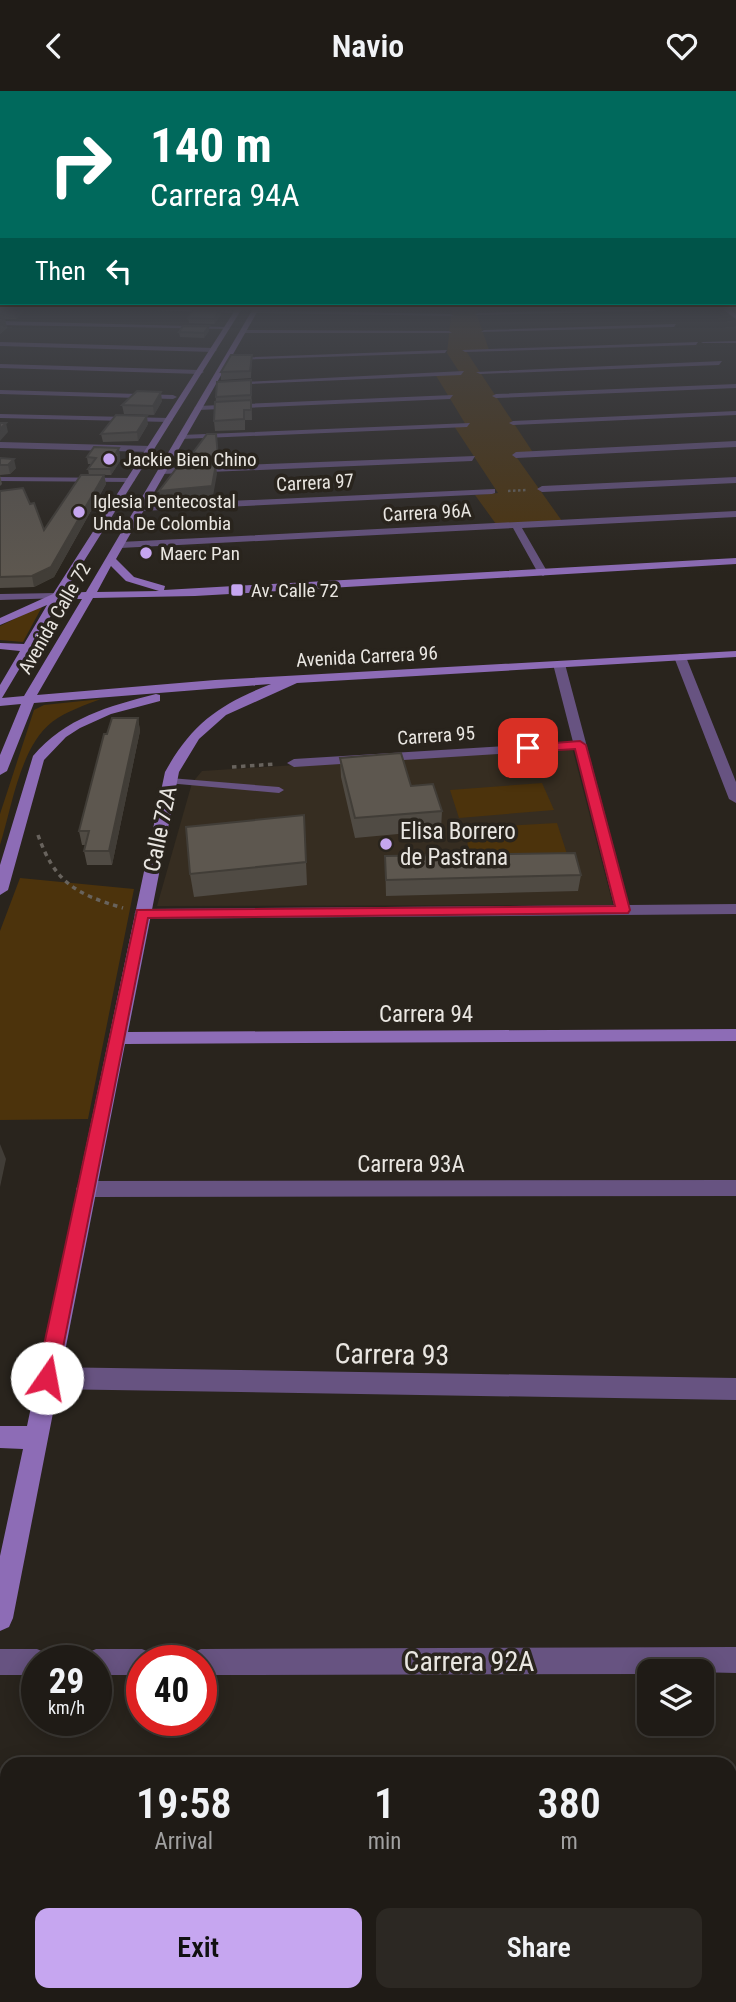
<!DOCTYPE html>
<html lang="en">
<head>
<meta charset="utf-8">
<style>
	:root { --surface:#1f1b16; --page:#2c2823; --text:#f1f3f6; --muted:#a1a1a1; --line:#3c3935; --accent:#c6a6f0 }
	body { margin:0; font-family:"Roboto Condensed",sans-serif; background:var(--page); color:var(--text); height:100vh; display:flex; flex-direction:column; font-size:26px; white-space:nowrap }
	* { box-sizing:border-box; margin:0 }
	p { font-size:23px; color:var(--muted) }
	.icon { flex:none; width:38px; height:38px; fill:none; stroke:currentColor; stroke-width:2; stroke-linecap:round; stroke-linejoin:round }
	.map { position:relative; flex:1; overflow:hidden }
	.side { position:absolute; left:0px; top:1666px; width:737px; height:245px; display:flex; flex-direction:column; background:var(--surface); border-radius:21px 21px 0 0; box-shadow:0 4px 18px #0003,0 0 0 2px var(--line) }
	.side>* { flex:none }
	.guide { position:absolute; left:0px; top:0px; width:737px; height:214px; box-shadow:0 4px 18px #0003,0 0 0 2px var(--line); background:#00695c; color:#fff; overflow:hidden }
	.fabs { position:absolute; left:637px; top:1568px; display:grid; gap:14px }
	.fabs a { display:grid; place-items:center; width:77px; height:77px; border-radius:14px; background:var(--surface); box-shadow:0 4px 18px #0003,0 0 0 2px var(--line); font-size:35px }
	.speed { position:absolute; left:21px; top:1554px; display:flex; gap:14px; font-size:35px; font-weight:700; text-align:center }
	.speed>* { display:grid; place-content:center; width:91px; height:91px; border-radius:50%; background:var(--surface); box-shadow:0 4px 18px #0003,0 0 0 2px var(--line); line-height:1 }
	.speed small { font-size:18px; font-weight:400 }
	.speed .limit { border:10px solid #d22; background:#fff; color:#111 }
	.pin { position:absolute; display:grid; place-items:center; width:60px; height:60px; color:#fff; margin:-30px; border-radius:14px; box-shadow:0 4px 10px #0006 }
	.me { position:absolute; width:77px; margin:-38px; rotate:12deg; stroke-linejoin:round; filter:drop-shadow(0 0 5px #0008) }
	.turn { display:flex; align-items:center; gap:24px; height:147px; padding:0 35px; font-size:32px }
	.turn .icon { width:91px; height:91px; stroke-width:2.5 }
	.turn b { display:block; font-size:49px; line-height:60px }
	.then { display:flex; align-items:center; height:66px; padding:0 35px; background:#0003; gap:14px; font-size:26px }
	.eta { display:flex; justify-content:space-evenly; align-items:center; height:119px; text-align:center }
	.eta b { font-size:42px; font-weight:600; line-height:49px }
	.primary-button { display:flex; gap:14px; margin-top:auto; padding:14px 35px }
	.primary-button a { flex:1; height:80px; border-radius:14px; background:var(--accent); color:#111; font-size:28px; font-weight:600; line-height:80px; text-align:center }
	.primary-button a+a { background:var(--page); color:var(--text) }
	header { display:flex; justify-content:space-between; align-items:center; height:91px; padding:0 35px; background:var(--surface); font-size:32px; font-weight:600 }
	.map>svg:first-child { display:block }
	.built { fill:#362d21 }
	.green { fill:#4c330c }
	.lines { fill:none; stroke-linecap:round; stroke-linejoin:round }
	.path-far1 { stroke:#68635d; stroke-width:2.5; stroke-dasharray:2.5 2.5; stroke-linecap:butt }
	.path { stroke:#68635d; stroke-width:3.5; stroke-dasharray:4.5 4.5; stroke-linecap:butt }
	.lane { fill:#675381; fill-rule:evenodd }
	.street { fill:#675381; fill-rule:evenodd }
	.secondary { fill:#8d6cb6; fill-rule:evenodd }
	.wall { fill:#504b44 }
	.shaded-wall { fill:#413d37 }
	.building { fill:#5d574f; stroke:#413d37; stroke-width:2 }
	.route { fill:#e11d48; stroke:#92132f; stroke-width:2 }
	.poi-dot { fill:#c6a6f0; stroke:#29241d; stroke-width:2.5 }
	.labels { text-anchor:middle; stroke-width:7; stroke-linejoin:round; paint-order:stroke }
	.far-poi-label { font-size:19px; fill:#e9e6e1; stroke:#29241d; text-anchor:start }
	.far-street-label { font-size:19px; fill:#e9e6e1; stroke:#29241d }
	.street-label { font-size:23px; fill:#e9e6e1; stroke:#29241d }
	.poi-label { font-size:23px; fill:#e9e6e1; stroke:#29241d; text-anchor:start }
	.near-street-label { font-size:28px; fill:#e9e6e1; stroke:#29241d }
</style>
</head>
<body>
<header><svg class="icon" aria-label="back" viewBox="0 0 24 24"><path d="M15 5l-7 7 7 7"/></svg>Navio<svg class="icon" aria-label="heart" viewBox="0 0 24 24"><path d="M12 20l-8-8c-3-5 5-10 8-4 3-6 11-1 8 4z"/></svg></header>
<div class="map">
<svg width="736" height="1911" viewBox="0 0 736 1911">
	<rect width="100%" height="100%" fill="#29241d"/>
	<path class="built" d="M 572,656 L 613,814 L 157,815 L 192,692 L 202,680 Z"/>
	<path class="green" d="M 452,216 L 474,216 L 489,259 L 466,260 L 534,363 L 515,364 L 562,430 L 496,433 L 475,404 L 498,402 L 454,335 L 466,334 L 435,283 L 460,282 L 447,262 Z
		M 43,514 L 23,551 L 0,549 L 0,535 Z
		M 101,608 C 85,614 67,620 52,631 C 20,656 12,716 0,754 L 0,723 L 34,619 L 44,614 Z
		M 542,692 L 554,719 L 459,727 L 450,699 Z
		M 557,732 L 567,763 L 471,768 L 464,737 Z
		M 20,787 L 134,798 L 88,1028 L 0,1029 L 0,840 Z"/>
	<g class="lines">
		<path class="path-far1" d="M 508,400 L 527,399"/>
		<path class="path" d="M 232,676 L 276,673
			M 38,744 C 55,792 76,803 123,817"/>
		<path class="lane" d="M 736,250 L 736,252 L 701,252 L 703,251 Z
			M 0,386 L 132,387 L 135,389 L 132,391 L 0,390 Z
			M 170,687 L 279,696 L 284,699 L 279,702 L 167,692 L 165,690 Z"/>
		<path class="street" d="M 71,216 L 241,220 L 238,222 Z
			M 657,217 L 655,220 L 475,224 L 478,222 Z
			M 254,219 L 451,223 L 454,225 L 252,222 Z
			M 0,230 L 227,236 L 230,238 L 0,234 Z
			M 676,233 L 674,236 L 481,241 L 484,239 Z
			M 242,239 L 449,240 L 452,242 L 240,242 Z
			M 0,251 L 214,257 L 217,259 L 214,261 L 0,255 Z
			M 698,251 L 696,254 L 465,261 L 462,259 Z
			M 447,259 L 445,262 L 229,269 L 225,267 Z
			M 722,270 L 719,274 L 480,283 L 476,281 Z
			M 0,273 L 200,279 L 204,281 L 200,283 L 0,277 Z
			M 464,280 L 461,284 L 227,294 L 223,292 Z
			M 736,293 L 736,297 L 496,307 L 492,305 L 496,303 Z
			M 0,299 L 173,304 L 177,306 L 173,308 L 0,303 Z
			M 453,304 L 450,308 L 198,319 L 194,317 L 198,315 Z
			M 736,320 L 736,324 L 513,334 L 509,332 L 513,330 Z
			M 0,323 L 169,327 L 173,329 L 169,331 L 0,327 Z
			M 470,332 L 467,336 L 181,348 L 177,346 L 181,344 Z
			M 736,350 L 736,356 L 516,367 L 512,364 L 516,361 Z
			M 0,351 L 151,355 L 155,358 L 151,361 L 0,357 Z
			M 475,365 L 472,370 L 162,383 L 158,380 L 162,377 Z
			M 736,386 L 736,392 L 542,401 L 537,398 L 542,395 Z
			M 495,398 L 495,402 L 492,403 L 141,420 L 136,417 L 141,414 Z
			M 736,420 L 736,426 L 522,437 L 548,482 L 543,485 L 538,482 L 513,437 L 120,457 L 115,454 L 120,451 Z
			M 57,502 L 61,503 L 61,507 L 0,509 L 0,503 Z
			M 680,563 L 686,566 L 736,691 L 736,712 L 729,708 L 674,566 Z
			M 555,571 L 565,573 L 629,814 L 736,813 L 736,823 L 142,828 L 134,823 L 142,818 L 614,814 L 575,658 L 294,676 L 287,672 L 294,668 L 573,651 L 553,573 Z
			M 736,1089 L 736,1105 L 86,1106 L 79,1104 L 76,1098 L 79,1092 L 86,1090 Z
			M 47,1276 L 736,1287 L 736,1309 L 47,1298 L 39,1294 L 36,1287 L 39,1280 Z
			M 736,1556 L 736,1582 L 649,1580 L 649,1583 L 201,1584 L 201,1570 L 188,1570 L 192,1562 L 201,1558 Z
			M 0,1558 L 37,1558 L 46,1562 L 50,1570 L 37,1570 L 37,1584 L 0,1584 Z
			M 96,1558 L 142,1558 L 151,1562 L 155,1570 L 142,1570 L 142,1584 L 96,1584 L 96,1570 L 83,1570 L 87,1562 Z"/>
		<path class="secondary" d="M 237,216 L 243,216 L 64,502 L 86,501 L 254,216 L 260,216 L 116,468 L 134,486 L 165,495 L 164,499 L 736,467 L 736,473 L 195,505 L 93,507 L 37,604 L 215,589 L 736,560 L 736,566 L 297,592 L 226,624 L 199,648 L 179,681 L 128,941 L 736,938 L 736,950 L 125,953 L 13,1527 L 9,1536 L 0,1540 L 0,1465 L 23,1358 L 0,1357 L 0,1335 L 27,1335 L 165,681 C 192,632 220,613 271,593 L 34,612 L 7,680 L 0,684 L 0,664 L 21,613 L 0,615 L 0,594 L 20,560 L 0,558 L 0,552 L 24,553 L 47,514 L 0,534 L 0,527 L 53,503 ZM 111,475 L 126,490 L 159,500 L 97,501 ZM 61,508 L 82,508 L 24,605 L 2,607 Z
			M 720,216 L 727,216 L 736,223 L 736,228 Z
			M 156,603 L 160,604 L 160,610 L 111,623 L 80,637 L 66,646 L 44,669 L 8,799 L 0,804 L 0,774 L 33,665 C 65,627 109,615 156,603 Z"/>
	</g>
	<path class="wall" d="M 0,216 L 22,216 L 23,221 L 16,228 L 5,228 L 7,237 L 0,243 Z
		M 202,216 L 227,216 L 226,217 Z
		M 269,216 L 292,216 L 292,217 Z
		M 220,219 L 221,224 L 214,233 L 189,232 L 188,227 Z
		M 209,235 L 209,240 L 204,247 L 180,246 L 179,241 Z
		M 252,264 L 251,287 L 221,289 L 221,281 Z
		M 251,289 L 252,329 L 245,329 L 245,339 L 215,340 L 214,330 L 216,306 Z
		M 162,310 L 154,324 L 124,323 L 122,314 Z
		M 148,333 L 138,350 L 103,351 L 101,343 Z
		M 216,343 L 219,372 L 189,373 L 189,367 Z
		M 119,357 L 120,370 L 111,384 L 104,384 L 106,393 L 54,486 L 34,496 L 0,497 L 0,400 L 30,413 L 44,439 L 89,384 L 88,378 L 91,373 L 88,373 L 87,366 Z
		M 0,367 L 16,377 L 10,383 L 0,384 L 2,393 L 0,395 Z
		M 138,627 L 140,640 L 112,774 L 87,774 L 84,760 L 85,754 L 82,754 L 79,740 L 107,643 Z
		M 340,667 L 411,695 L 442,720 L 441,739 L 355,747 L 341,686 Z
		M 304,724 L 307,794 L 194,806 L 190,783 Z
		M 385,765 L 581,784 L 578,800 L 386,805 Z"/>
	<path class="shaded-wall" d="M 13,216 L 22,216 L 23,221 L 16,228 Z
		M 220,219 L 221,224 L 214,233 L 214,228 Z
		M 3,220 L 7,237 L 0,243 L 0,223 Z
		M 209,235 L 209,240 L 204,247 L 204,242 Z
		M 161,301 L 162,310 L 154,324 L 153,315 Z
		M 147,325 L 148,333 L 138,350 L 137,341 Z
		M 6,332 L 8,341 L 0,350 L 0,338 Z
		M 119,357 L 120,370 L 111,384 L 110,378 L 116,362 Z
		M 14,368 L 16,377 L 10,383 L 8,374 Z
		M 216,373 L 217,383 L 213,405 L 161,410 L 159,400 Z
		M 104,384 L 106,393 L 54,486 L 34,496 L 32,485 Z
		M 138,627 L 140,640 L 112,774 L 109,760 Z
		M 0,1053 L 6,1068 L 0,1096 Z"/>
	<path class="building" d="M 194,218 L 220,219 L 214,228 L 188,227 Z
		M 183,235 L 209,235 L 204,242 L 179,241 Z
		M 231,264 L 252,264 L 250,280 L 221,281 Z
		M 251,289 L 251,304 L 216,306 L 217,291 Z
		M 137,300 L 161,301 L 153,315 L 122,314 Z
		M 251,309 L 251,319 L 244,319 L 244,328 L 214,330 L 215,311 Z
		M 116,324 L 147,325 L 137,341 L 101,343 Z
		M 0,332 L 6,332 L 0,338 Z
		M 207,343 L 216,343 L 218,366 L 189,367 Z
		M 94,356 L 119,357 L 116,362 L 119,364 L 110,378 L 88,378 L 96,367 L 87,366 Z
		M 0,367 L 14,368 L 8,374 L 0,374 Z
		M 216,373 L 212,395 L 159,400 L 179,374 Z
		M 81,384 L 104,384 L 51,476 L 32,485 L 0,486 L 0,400 L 23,397 L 30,413 L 34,412 L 44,439 Z
		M 112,627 L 138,627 L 109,760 L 84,760 L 89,740 L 79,740 L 104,643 L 107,643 Z
		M 401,662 L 411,695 L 433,693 L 442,720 L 355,727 L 340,667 Z
		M 304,724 L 306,771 L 190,783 L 186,736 Z
		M 575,762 L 581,784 L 386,789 L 385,765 Z"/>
	<linearGradient id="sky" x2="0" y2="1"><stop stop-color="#171410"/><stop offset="0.45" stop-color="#43454c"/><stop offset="1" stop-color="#43454c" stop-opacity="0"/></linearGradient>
	<rect width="736" height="483" fill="url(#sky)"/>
	<path class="route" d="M 580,650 L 586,654 L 630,819 L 628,822 L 148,827 L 57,1287 L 54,1294 L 47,1297 L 40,1294 L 37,1287 L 137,819 L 615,815 L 575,658 L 528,661 L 522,657 L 528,654 Z"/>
	<g class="poi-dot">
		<circle cx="109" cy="368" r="7"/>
		<circle cx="79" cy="421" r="7"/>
		<circle cx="146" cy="462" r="7"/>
		<rect x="230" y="492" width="14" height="14" rx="3.5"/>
		<circle cx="386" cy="753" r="7"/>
	</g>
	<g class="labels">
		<g class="far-poi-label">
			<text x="123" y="375">Jackie Bien Chino</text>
			<text x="93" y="417">Iglesia Pentecostal<tspan x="93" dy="22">Unda De Colombia</tspan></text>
			<text x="160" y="469">Maerc Pan</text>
			<text x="251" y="506">Av. Calle 72</text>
		</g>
		<g class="far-street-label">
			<text transform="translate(315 391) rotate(-3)" y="7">Carrera 97</text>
			<text transform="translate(427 421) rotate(-3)" y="7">Carrera 96A</text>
			<text transform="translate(54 527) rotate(-60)" y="7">Avenida Calle 72</text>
			<text transform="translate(367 565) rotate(-3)" y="7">Avenida Carrera 96</text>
			<text transform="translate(436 644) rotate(-4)" y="7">Carrera 95</text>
		</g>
		<g class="street-label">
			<text transform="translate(160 738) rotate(-78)" y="8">Calle 72A</text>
			<text x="426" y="931">Carrera 94</text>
			<text x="411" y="1081">Carrera 93A</text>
		</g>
		<g class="poi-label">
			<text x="400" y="748">Elisa Borrero<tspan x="400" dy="26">de Pastrana</tspan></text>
		</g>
		<g class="near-street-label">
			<text transform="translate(392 1263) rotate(1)" y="10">Carrera 93</text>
			<text x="469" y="1580">Carrera 92A</text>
		</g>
	</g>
</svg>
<div class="fabs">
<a><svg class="icon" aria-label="layers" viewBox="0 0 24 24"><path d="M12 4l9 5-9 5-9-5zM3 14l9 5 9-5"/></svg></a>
</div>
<div class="speed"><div>29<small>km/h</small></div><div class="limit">40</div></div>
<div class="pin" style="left:528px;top:657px;background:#d93025"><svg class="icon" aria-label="arrive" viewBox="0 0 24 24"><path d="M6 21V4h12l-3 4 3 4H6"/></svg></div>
<svg class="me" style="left:47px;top:1287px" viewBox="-20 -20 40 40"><circle r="19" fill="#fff"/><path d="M0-13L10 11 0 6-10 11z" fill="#e11d48"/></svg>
<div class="guide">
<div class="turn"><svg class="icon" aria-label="right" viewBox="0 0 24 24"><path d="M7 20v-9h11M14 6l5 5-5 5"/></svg><div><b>140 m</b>Carrera 94A</div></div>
<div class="then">Then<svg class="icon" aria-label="left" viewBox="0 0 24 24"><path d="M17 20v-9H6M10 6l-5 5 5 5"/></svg></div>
</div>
<section class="side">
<div class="eta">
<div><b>19:58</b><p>Arrival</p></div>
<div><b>1</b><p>min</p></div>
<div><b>380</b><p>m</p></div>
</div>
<div class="primary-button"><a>Exit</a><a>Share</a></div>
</section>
</div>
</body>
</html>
